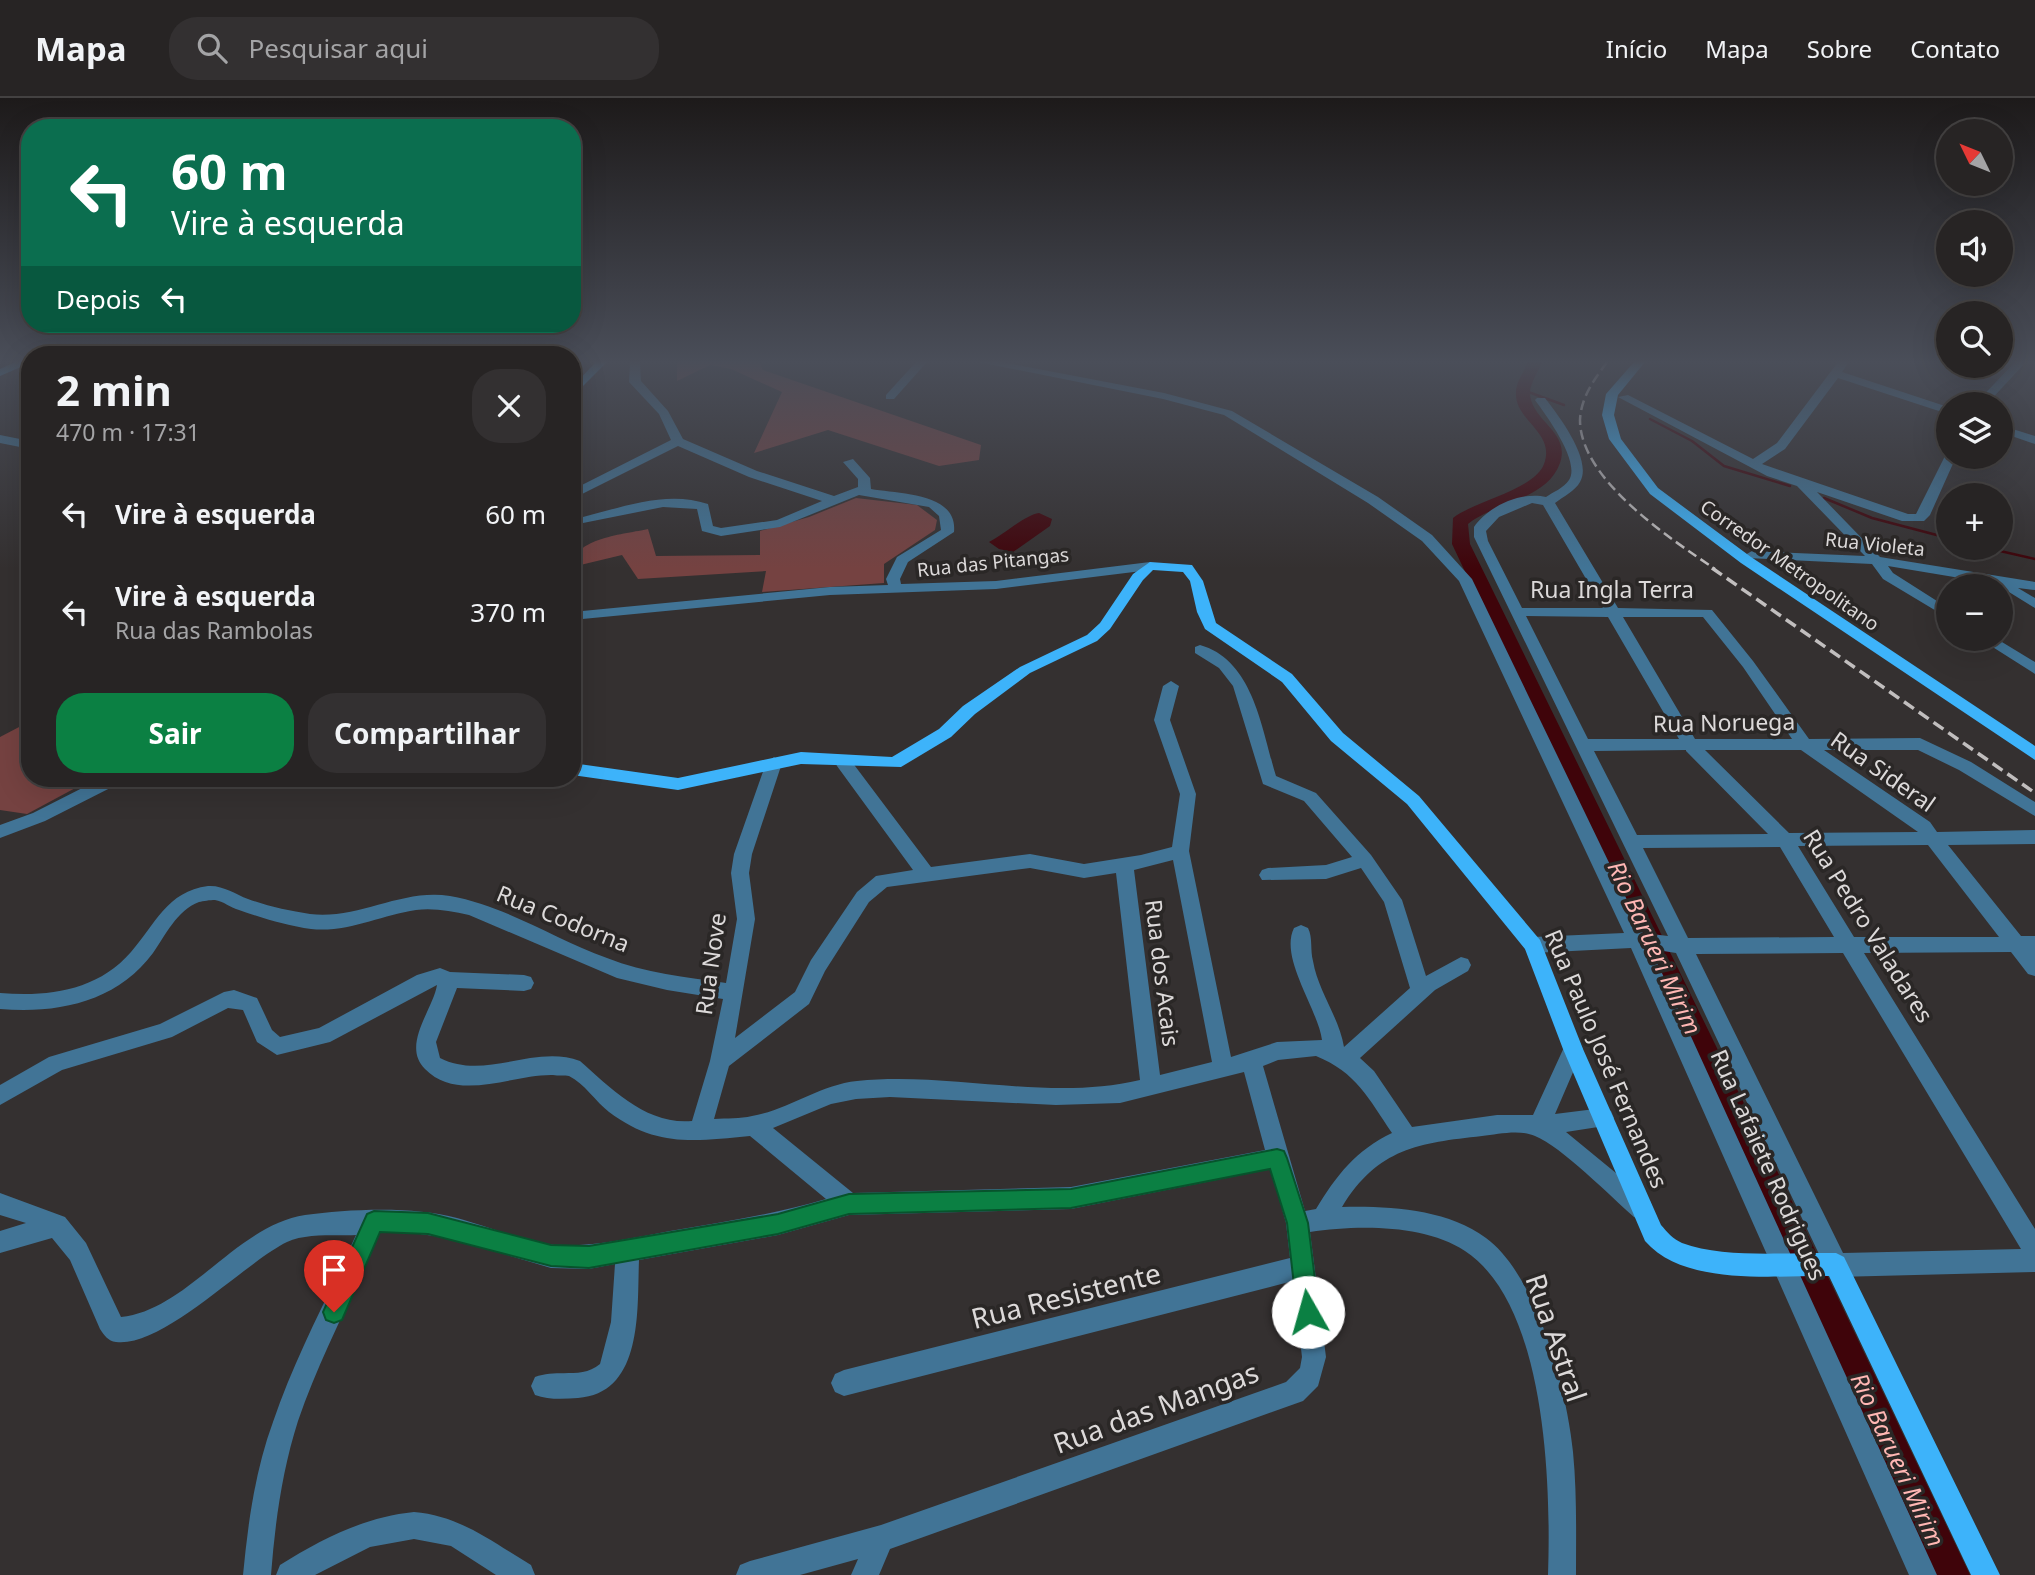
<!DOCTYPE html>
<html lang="pt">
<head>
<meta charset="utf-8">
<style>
	:root { --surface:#272424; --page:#333031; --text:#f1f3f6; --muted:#a4a4a6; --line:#434141; --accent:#0b8043 }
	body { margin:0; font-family:"Noto Sans",sans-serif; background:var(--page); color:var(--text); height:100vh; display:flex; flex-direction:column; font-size:26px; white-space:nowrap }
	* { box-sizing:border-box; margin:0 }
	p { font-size:23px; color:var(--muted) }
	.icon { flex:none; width:38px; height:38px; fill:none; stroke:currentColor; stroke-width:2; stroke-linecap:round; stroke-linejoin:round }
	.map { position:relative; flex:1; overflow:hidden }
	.drawer { position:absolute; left:21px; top:248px; width:560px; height:441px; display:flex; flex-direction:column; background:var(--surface); border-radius:28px; box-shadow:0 7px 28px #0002,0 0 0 2px var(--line) }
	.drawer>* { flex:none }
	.banner { position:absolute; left:21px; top:21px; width:560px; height:214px; border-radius:28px; box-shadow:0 7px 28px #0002,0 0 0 2px var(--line); background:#0b6e4f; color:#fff; overflow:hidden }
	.needle { width:46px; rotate:313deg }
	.controls { position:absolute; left:1936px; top:21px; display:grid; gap:14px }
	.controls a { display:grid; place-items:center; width:77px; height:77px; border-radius:50%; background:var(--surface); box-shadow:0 7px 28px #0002,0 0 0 2px var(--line); font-size:35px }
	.pin { position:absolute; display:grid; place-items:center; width:60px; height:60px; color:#fff; margin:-72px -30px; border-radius:50% 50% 50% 0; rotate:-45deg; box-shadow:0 0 7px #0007 }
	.pin .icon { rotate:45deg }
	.me { position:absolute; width:77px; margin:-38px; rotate:353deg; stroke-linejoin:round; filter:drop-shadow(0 0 5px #0008) }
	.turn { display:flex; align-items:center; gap:24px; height:147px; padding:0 35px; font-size:32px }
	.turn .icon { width:91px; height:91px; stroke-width:2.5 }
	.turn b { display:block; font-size:49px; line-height:60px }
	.then { display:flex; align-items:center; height:66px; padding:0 35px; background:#0003; gap:14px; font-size:26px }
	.round { display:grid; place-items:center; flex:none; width:74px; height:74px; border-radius:28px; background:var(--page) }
	.head { display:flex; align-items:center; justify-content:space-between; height:119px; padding:0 35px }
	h1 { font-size:42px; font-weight:700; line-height:52px }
	.cta { display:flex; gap:14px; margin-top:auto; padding:14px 35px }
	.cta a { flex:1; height:80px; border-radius:28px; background:var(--accent); color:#fff; font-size:28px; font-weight:700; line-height:80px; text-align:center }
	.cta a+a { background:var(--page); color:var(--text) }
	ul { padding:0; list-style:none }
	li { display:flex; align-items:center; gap:21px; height:98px; padding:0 35px }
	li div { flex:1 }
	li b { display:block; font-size:26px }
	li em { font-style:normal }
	header { display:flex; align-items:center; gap:42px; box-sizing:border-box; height:98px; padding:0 35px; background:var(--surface); border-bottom:2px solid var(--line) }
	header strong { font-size:33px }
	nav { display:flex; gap:38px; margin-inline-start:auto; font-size:24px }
	.search { width:490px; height:63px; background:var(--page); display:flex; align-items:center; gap:18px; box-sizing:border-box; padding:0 24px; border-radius:28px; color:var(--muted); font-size:26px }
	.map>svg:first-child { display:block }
	.green { fill:#754241 }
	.water { fill:#3f040a }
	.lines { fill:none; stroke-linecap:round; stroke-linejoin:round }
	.stream { stroke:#3f040a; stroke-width:2.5 }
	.river { fill:#3f040a; fill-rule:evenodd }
	.minor { fill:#417496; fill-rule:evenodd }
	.major { fill:#3db3fa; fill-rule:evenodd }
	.rail-far1 { stroke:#c1bebe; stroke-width:2.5; stroke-dasharray:10 5; stroke-linecap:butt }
	.rail { stroke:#c1bebe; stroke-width:3.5; stroke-dasharray:12 6; stroke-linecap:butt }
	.route { fill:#0b8043; stroke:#07532c; stroke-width:2 }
	.labels { text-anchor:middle; stroke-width:7; stroke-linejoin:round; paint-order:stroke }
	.far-street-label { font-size:19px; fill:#dcd9d9; stroke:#2a2726 }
	.street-label { font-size:23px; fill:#dcd9d9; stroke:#2a2726 }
	.water-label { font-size:24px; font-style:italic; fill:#ffb7b4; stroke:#2a2726 }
	.near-street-label { font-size:28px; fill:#dcd9d9; stroke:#2a2726 }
</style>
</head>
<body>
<header>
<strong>Mapa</strong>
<div class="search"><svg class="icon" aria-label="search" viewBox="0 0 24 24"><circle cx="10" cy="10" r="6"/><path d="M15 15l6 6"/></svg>Pesquisar aqui</div>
<nav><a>Início</a><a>Mapa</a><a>Sobre</a><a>Contato</a></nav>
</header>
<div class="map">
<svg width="2035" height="1477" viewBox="0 0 2035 1477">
	<rect width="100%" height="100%" fill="#343030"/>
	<path class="green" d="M 677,264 L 759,264 L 763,272 L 981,347 L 979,362 L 939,368 L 828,332 L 754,355 L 782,294 L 731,271 L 710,267 L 677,283 Z
		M 856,400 L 917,407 L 937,422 L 935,432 L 884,466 L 884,485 L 762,494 L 766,473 L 638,481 L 622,457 L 572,469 C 572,440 626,436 648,431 L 656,458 L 760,457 L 760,433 L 809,419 Z
		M 21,628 L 30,629 L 30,681 L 92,681 L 27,716 L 0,712 L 0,639 Z"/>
	<path class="water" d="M 1039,415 L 1052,421 L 1050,428 L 1013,454 L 999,451 L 989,444 C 1003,437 1025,417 1039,415 Z"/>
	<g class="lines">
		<path class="stream" d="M 1523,292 L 1564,307
			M 1650,321 L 1692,343 L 1724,368 L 1790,388
			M 1824,400 L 1872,420 L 1948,440
			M 1987,450 L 2035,461"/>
		<path class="river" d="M 1528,264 L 1542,264 C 1538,274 1531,284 1530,294 C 1530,323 1571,333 1560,365 C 1547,402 1495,404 1468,426 L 1470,446 L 1787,1093 L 1970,1477 L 1933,1477 L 1767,1113 L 1452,446 L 1453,420 C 1476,402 1534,392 1544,366 C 1556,334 1514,323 1516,294 C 1516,284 1524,274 1528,264 Z"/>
		<path class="minor" d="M 630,264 L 640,264 L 641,283 L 668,313 L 683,341 L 757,373 L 834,398 L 858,389 L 858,381 L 843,364 L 853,361 L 870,380 L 871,391 C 898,396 958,394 954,434 L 908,464 L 900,481 L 901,486 L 996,483 L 1150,464 L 1157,468 L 1150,472 L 996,491 L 830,497 L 572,522 L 572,514 L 830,489 L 888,487 L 886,481 L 897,459 L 941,432 L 939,418 L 929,409 L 859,397 L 780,429 L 721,438 L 702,433 L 697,411 L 663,409 L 583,425 L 583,419 C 623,409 667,392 708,406 L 713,428 L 721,430 L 777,422 L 822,403 L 749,379 L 678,348 L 572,401 L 572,392 L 671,342 L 659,316 L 629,284 Z
			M 916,264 L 927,264 L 894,301 L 886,301 L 886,297 Z
			M 978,264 L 1002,264 L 1164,295 L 1232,313 L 1378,399 L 1432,437 L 1472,481 L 1643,835 L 1668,838 L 1474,439 L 1474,429 C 1488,408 1522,393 1546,399 C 1553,394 1564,390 1569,382 C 1581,364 1546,317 1535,302 L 1537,300 L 1545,300 C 1558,317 1593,362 1580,384 C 1575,393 1564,398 1555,405 L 1618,510 L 1712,512 L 1753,563 L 1809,641 L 1920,640 L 1971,664 L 2035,704 L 2035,718 L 1959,672 L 1918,652 L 1824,652 L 1930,724 L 1937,734 L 2035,732 L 2035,746 L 1948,747 L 2021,838 L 2035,838 L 2035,878 L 2028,876 L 2011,854 L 1864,855 L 2035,1131 L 2035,1174 L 1836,1179 L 1828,1175 L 1676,855 L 1651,851 L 1937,1477 L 1909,1477 L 1631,850 L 1533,855 L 1526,852 L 1523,847 L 1526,842 L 1533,839 L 1624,835 L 1459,483 L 1422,443 L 1368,405 L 1224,317 L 1163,301 ZM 1532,405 L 1543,407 L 1603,510 L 1522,510 L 1488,443 L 1486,433 L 1499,419 ZM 1526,518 L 1608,519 L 1679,641 L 1588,641 ZM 1623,519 L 1703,519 L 1743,569 L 1792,641 L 1695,641 ZM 1686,652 L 1686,653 L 1768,736 L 1637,737 L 1594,653 ZM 1705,652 L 1801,652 L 1918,734 L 1789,735 ZM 1928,747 L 1999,839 L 1854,839 L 1798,748 ZM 1780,749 L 1834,839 L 1688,840 L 1643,750 ZM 1843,855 L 2021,1151 L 1843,1155 L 1696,856 Z
			M 1838,264 L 1849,264 L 1842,274 L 1948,309 L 1948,316 L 1838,280 L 1785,351 L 1762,366 L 1908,416 L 1916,416 L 1946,356 L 1956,359 L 1930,417 L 1924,423 L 1902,423 L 1817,394 L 1880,459 L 2035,484 L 2035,492 L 2018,490 L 2035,500 L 2035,510 L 1996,486 L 1888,468 L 1893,475 L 1948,510 L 1948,520 L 1883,481 L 1872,466 L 1747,460 L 1745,457 L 1752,453 L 1865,458 L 1797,388 L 1767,378 L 1618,299 L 1628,297 L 1753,361 L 1777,345 Z
			M 2015,264 L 2026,264 L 1987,306 L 1975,306 Z
			M 2000,327 L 2035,338 L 2035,346 L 2000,334 Z
			M 0,337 L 30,343 L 30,351 L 0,345 Z
			M 1980,541 L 1997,541 L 2035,564 L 2035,576 Z
			M 1200,547 C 1254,562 1262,633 1276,678 L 1316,695 L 1371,757 L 1402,802 L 1426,878 L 1461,859 L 1468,861 L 1471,867 L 1468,873 L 1435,892 L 1360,960 L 1374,973 L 1412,1029 L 1497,1017 L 1533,1017 L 1566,945 L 1573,942 L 1580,945 L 1583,951 L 1555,1016 L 1603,1010 L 1611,1013 L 1614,1020 L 1611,1027 L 1566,1034 L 1650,1103 L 1653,1111 L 1650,1119 L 1642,1122 L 1634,1119 C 1610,1098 1562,1049 1535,1038 C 1520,1031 1498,1036 1482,1038 C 1419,1045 1378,1050 1342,1109 C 1391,1108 1446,1111 1486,1140 C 1537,1177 1567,1293 1573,1354 C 1577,1395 1576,1436 1576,1477 L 1548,1477 C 1551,1389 1547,1207 1465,1153 C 1424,1126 1357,1127 1310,1134 L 1326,1259 L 1318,1288 L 1303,1303 L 890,1451 L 879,1477 L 851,1477 L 858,1461 L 800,1477 L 736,1477 L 740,1467 L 750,1463 L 881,1427 L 1286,1284 L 1300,1270 L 1302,1259 L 1293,1183 L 844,1298 L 835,1294 L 831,1285 L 835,1276 L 844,1272 L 1290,1160 L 1286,1125 L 1271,1071 L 1071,1111 L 849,1117 L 778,1137 L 639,1162 C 637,1210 644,1295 578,1300 C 564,1301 548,1302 535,1297 L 531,1288 L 535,1279 C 557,1270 581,1282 600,1266 L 611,1224 L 615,1166 L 589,1171 L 551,1170 L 454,1141 L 407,1134 L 380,1135 C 353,1198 320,1259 298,1323 C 282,1373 275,1425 271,1477 L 243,1477 C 248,1425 255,1373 273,1324 C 295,1259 328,1199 356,1137 C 335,1138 306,1135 287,1144 C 244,1165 163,1250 116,1244 C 108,1243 104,1237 100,1231 L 70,1162 L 52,1140 L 0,1155 L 0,1133 L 26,1125 L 0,1117 L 0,1095 L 65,1119 L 86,1145 L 121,1219 C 188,1212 235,1128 305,1117 C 349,1111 414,1108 457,1120 C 487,1128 524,1144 555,1147 C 594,1149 632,1140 670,1133 C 723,1124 775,1116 826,1101 L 750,1038 C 695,1043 657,1050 609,1014 C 596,1004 584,985 569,978 C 565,977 558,978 553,977 C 513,976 458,1005 425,971 C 401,947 433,912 437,887 L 330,944 L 277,957 L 257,944 L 243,912 L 228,910 L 172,939 L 62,972 L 0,1007 L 0,987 L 49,959 L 160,926 L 224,894 L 234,892 L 257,900 L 272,932 L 280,939 L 319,930 L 417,877 L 440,870 L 450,874 L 524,877 L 531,879 L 534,885 L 531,891 L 524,893 L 457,890 L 436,944 L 440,960 C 485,983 534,946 580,963 C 612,991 646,1027 692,1023 L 710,963 L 723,901 L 667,892 L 617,880 L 469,817 C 451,813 434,810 416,812 C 381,817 348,835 311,831 C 287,828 262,820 239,812 C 231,810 223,803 215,802 C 210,802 203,803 199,804 C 177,812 165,838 153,855 C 117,904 57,916 0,911 L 0,895 C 48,899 97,893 131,854 C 155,827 167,793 208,788 C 223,787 235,796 248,801 C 267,808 289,813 310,816 C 358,822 402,790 450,798 C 506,808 554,841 607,860 C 645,875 686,879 726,885 L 737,821 L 731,775 L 734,756 L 766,665 L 774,659 L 782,665 L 752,756 L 749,775 L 755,821 L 735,940 L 795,894 L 811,862 L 857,794 L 876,778 L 913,772 L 837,668 L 835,664 L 837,660 L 849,660 L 931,769 L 1030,756 L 1084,766 L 1141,757 L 1172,749 L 1180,696 L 1154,622 L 1163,588 L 1171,583 L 1179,588 L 1170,622 L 1196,696 L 1189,753 L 1231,959 L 1277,944 L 1322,942 C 1318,911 1279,860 1294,830 L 1301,827 L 1308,830 C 1313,840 1310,852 1313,863 C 1318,893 1339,919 1344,949 L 1410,890 L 1384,804 L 1361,770 L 1326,781 L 1262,782 L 1259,777 L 1262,772 L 1268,770 L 1326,767 L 1352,759 L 1304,703 L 1263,686 L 1233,588 L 1219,570 L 1195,555 L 1195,549 ZM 1173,762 L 1212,964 L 1160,977 L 1134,772 ZM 1030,770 L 1084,780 L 1116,775 L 1140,982 C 1048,1004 950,973 857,983 C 819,987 788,1012 752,1018 C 740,1021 727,1020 714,1021 L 729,968 L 809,906 L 825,873 L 869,804 L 887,789 ZM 1316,958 C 1356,974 1369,1001 1392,1035 C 1356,1052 1336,1078 1316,1111 L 1305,1113 L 1263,968 L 1278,962 ZM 1244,974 L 1265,1052 L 1071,1089 L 853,1095 L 773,1030 L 831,1006 L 856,1001 L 890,999 L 1056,1007 L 1120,1005 Z
			M 100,681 L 122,681 L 120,685 L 45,723 L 0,740 L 0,727 L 33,715 Z
			M 414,1414 C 461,1418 492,1444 531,1467 L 535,1477 L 496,1477 L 451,1448 L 414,1441 L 370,1449 L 315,1477 L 276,1477 L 280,1467 C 322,1441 364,1419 414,1414 Z"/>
		<path class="major" d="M 15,264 L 30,265 L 0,278 L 0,271 Z
			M 596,264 L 607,264 L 572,299 L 572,289 Z
			M 1634,264 L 1645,264 L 1618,297 L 1614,317 L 1621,341 L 1658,390 L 1751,459 L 2035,648 L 2035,662 L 1741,465 L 1650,396 L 1609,341 L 1602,317 L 1606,296 Z
			M 1150,464 L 1192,467 L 1203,483 L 1216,525 L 1292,576 L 1343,635 L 1419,698 L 1540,842 L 1583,951 L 1661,1127 C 1667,1134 1673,1141 1682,1145 C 1725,1161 1790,1154 1836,1155 L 1844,1159 L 2000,1477 L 1971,1477 L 1829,1178 C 1774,1177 1685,1189 1645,1143 L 1563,951 L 1525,851 L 1407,706 L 1331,643 L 1282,584 L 1205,531 L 1197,514 L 1190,483 L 1183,474 L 1153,472 L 1143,482 L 1110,531 L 1097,543 L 1030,575 L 975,616 L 951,639 L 901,669 L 801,666 L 678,692 L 572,677 L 572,665 L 678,680 L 801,654 L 892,659 L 939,631 L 963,608 L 1020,569 L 1087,537 L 1100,525 L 1133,476 Z"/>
		<path class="rail-far1" d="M 1607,264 C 1594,282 1581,299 1580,322 C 1580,382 1671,441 1715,471"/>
		<path class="rail" d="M 1712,470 L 2035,695"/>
	</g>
	<linearGradient id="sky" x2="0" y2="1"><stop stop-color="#1d1a1a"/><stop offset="0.56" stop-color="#4a4e59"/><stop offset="1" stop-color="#4a4e59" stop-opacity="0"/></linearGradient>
	<rect width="2035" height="471" fill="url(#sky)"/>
	<path class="route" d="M 1277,1051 L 1284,1053 L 1287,1060 L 1308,1125 L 1319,1214 L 1316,1222 L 1308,1225 L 1301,1222 L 1297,1214 L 1287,1125 L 1270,1071 L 1071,1110 L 849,1116 L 778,1136 L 589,1170 L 551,1168 L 428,1136 L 380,1134 L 342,1222 L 334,1225 L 326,1222 L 323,1214 L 367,1116 L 374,1113 L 428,1115 L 551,1147 L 589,1148 L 778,1116 L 849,1096 L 1071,1091 Z"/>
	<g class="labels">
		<g class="far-street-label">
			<text transform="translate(1875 446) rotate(6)" y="7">Rua Violeta</text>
			<text transform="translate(993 464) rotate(-6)" y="7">Rua das Pitangas</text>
			<text transform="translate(1790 467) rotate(35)" y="7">Corredor Metropolitano</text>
		</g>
		<g class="street-label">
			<text x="1612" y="500">Rua Ingla Terra</text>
			<text transform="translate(1724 625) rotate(-1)" y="8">Rua Noruega</text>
			<text transform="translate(1883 674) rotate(35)" y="8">Rua Sideral</text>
			<text transform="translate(563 821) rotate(22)" y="8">Rua Codorna</text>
			<text transform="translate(1868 828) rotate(58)" y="8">Rua Pedro Valadares</text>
			<text transform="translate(711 866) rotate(-82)" y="8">Rua Nove</text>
			<text transform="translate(1162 875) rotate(83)" y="8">Rua dos Acais</text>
			<text transform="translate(1606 961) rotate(67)" y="8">Rua Paulo José Fernandes</text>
			<text transform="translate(1768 1067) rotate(66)" y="8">Rua Lafaiete Rodrigues</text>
		</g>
		<g class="water-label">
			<text transform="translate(1654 850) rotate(65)" y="8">Rio Barueri Mirim</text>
			<text transform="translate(1897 1362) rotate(65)" y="8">Rio Barueri Mirim</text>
		</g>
		<g class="near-street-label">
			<text transform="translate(1066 1198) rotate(-14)" y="10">Rua Resistente</text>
			<text transform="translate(1556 1240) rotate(71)" y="10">Rua Astral</text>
			<text transform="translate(1156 1310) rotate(-20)" y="10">Rua das Mangas</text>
		</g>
	</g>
</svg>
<div class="controls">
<a><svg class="needle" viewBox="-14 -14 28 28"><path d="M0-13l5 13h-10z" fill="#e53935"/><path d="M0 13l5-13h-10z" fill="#a4a4a6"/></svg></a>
<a><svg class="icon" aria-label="sound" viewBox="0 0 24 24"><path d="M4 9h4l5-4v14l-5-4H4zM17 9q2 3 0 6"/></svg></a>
<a><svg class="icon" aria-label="search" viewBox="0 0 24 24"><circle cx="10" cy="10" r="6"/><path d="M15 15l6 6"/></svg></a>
<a><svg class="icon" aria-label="layers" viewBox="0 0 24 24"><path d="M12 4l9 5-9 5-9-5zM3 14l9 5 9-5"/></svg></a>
<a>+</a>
<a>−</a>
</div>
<div class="pin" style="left:334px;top:1214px;background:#d93025"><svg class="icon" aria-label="arrive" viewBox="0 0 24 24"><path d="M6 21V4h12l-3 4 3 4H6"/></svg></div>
<svg class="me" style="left:1308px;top:1214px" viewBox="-20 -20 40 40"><circle r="19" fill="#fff"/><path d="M0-13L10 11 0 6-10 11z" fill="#0b8043"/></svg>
<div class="banner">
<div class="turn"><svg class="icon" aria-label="left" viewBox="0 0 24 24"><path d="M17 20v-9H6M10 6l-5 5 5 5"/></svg><div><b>60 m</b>Vire à esquerda</div></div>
<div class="then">Depois<svg class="icon" aria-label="left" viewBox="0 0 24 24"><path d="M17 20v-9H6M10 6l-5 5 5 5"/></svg></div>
</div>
<section class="drawer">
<div class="head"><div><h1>2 min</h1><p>470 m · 17:31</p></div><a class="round"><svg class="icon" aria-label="close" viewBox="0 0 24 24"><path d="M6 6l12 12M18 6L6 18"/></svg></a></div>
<ul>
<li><svg class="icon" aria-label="left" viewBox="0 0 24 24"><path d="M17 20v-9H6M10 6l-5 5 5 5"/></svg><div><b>Vire à esquerda</b></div><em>60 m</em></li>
<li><svg class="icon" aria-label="left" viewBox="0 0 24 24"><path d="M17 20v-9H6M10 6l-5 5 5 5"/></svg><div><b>Vire à esquerda</b><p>Rua das Rambolas</p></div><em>370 m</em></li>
</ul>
<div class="cta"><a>Sair</a><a>Compartilhar</a></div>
</section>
</div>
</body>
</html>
